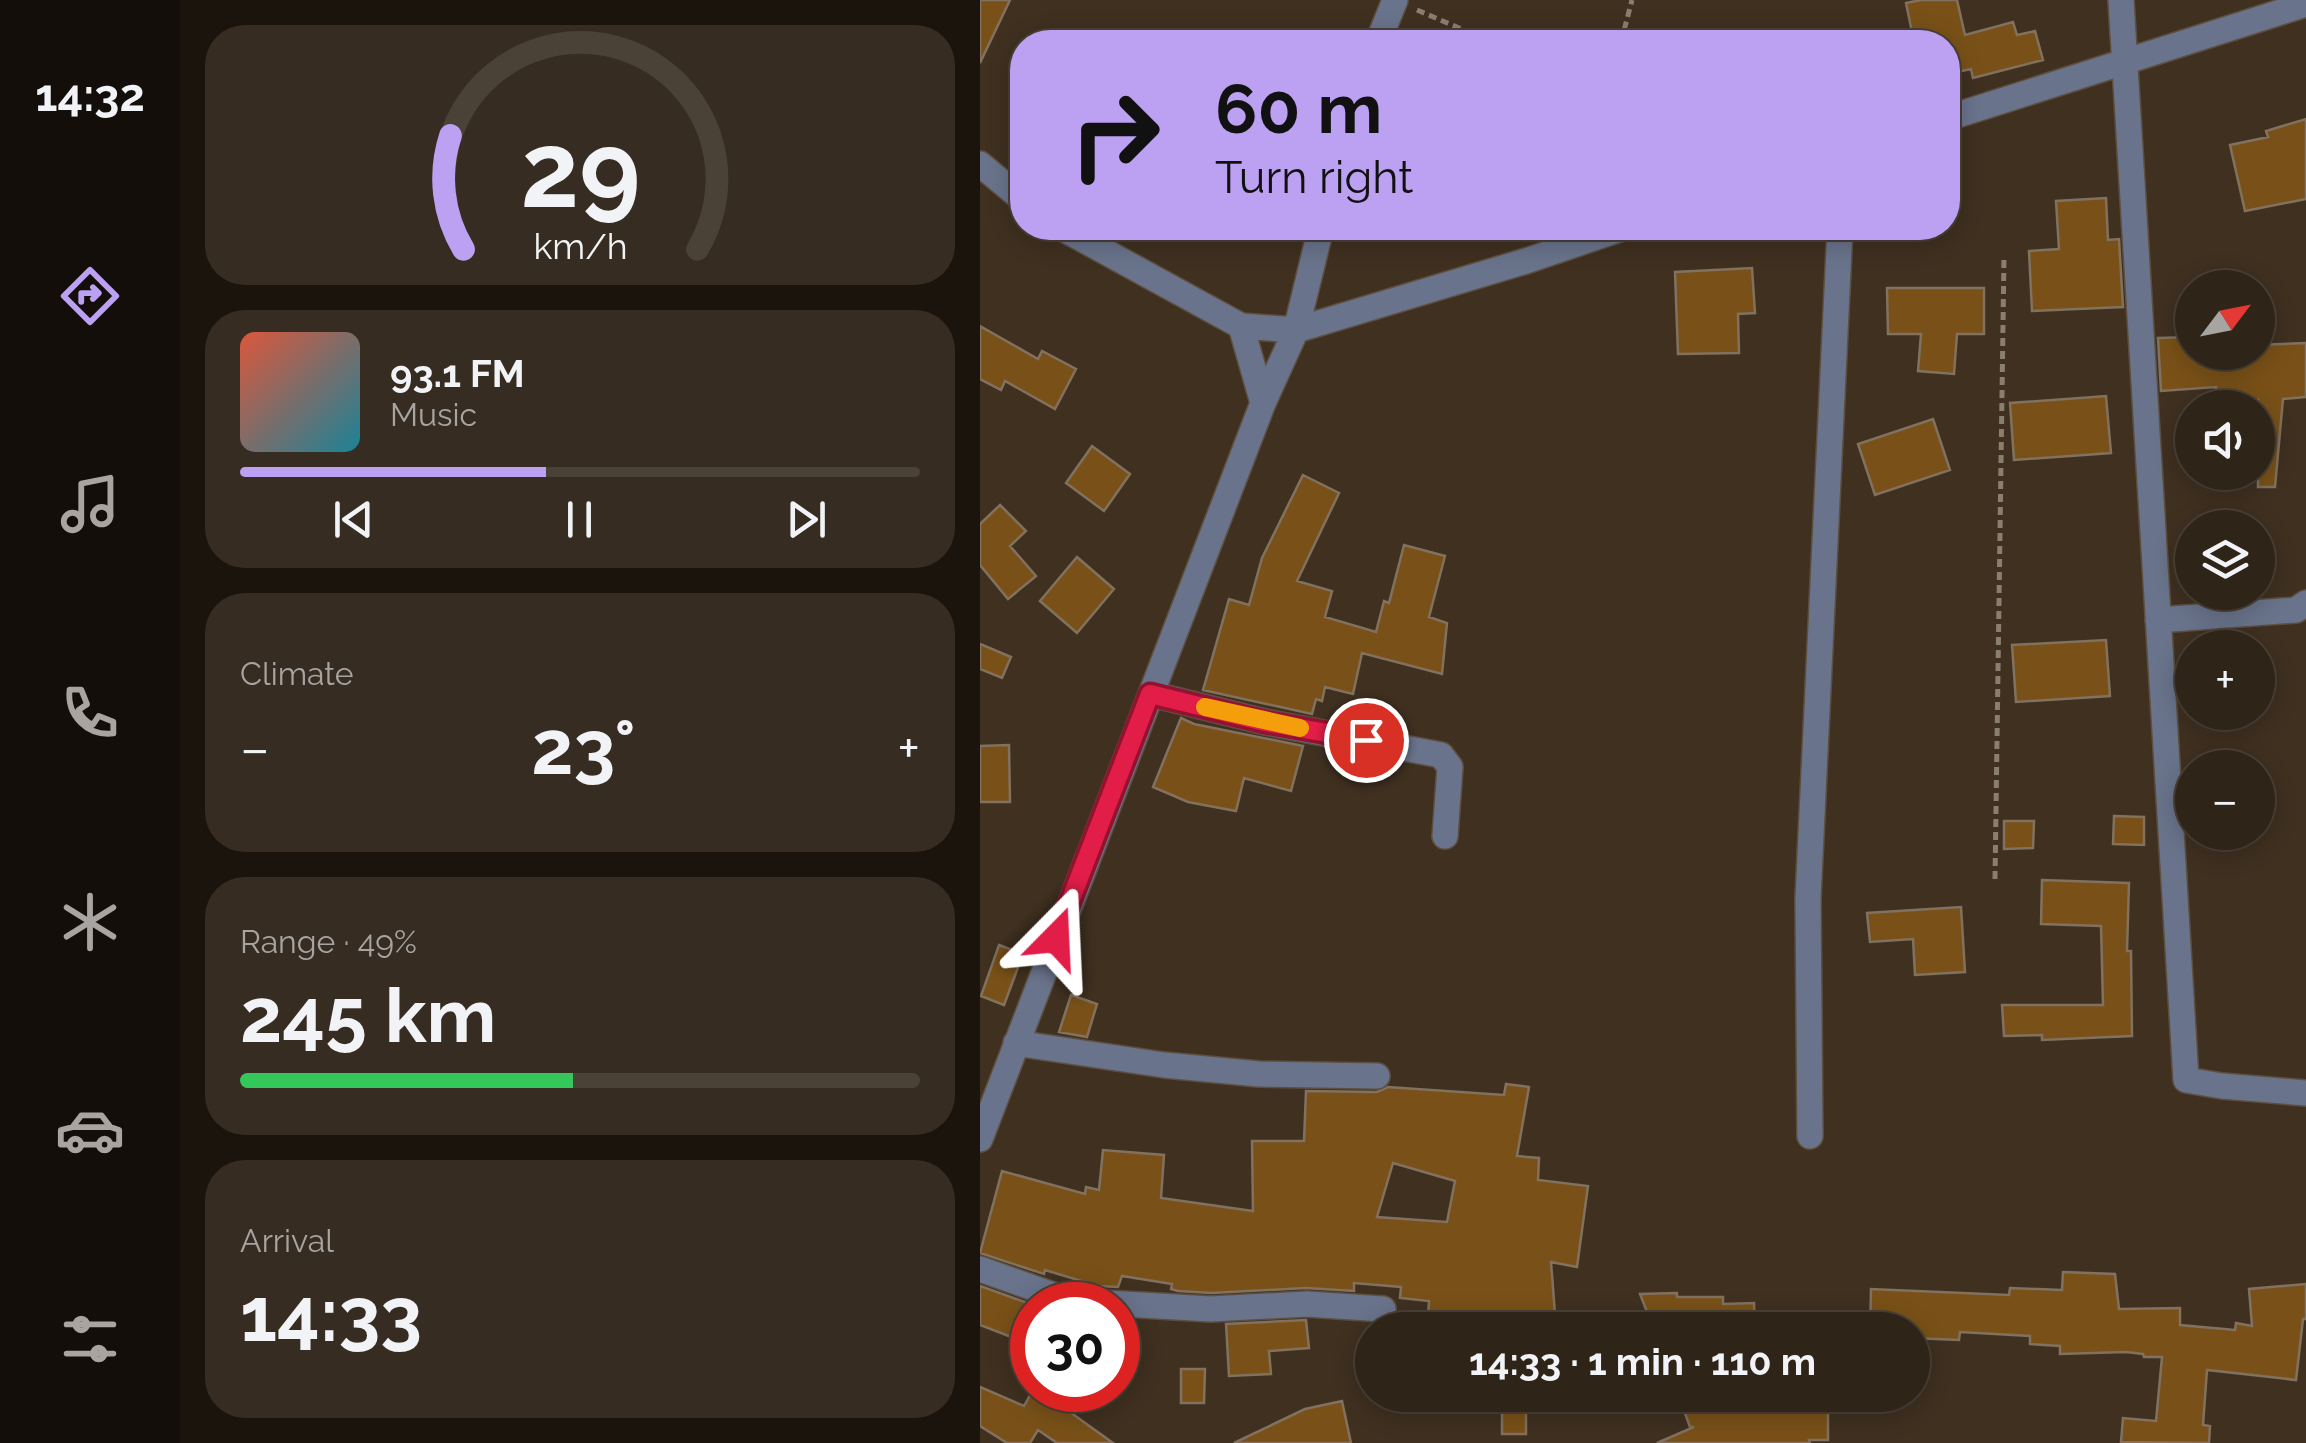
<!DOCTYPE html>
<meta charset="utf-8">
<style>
body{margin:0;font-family:Raleway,sans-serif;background:#372c21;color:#f1f3f6;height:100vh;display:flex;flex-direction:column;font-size:38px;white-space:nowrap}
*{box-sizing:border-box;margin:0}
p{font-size:32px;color:#a7a4a2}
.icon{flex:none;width:55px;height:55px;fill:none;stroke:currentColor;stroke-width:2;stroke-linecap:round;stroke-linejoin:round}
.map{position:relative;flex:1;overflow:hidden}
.drawer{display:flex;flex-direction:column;gap:25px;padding:25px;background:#1a140d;width:800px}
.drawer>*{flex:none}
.banner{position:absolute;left:30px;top:30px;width:950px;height:210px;border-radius:40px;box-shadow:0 5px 25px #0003,0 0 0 2px #4a4137;background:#bca0f2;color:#111;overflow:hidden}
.needle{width:65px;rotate:58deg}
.fabs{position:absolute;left:1195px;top:270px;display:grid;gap:20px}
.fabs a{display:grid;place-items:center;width:100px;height:100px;border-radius:50%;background:#2f2418;box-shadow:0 5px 25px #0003,0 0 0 2px #4a4137;font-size:50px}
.speed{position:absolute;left:30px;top:1282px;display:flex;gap:20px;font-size:50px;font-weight:700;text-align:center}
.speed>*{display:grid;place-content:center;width:130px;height:130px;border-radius:50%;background:#2f2418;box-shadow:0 5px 25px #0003,0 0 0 2px #4a4137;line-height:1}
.speed .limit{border:15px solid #d22;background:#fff;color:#111}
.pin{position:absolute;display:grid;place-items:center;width:85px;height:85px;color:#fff;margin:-42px;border:5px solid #fff;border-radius:50%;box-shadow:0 2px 10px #0007}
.me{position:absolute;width:110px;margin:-55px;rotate:21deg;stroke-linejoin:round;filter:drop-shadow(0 0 8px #0008)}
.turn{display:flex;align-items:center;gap:35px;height:210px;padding:0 40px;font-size:45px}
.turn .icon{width:130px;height:130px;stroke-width:2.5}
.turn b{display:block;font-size:70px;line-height:85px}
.big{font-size:75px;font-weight:700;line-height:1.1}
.drawer .widget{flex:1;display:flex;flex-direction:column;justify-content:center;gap:15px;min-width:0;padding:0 35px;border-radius:40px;background:#372c21}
.drawer .dial{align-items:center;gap:0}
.dial svg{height:260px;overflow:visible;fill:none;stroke:#4a4137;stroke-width:7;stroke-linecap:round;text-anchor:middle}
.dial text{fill:#f1f3f6;stroke:none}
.song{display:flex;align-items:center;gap:30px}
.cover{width:120px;height:120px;border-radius:15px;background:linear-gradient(135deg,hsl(10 70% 55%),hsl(190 70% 35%))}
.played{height:10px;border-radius:5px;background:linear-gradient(90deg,#bca0f2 45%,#4a4137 45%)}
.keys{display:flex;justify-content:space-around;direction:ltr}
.heat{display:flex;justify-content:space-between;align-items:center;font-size:55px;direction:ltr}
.charge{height:15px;border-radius:8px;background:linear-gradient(90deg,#34c759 49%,#4a4137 0)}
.trip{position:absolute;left:375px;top:1312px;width:575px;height:100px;border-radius:50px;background:#2f2418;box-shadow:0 5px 25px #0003,0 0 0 2px #4a4137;font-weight:700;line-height:100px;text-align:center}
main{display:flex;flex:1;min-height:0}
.tabs{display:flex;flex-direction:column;width:180px;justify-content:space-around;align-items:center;background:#130e0a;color:#a7a4a2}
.tabs .icon{width:70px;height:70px}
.tabs .selected{color:#bca0f2}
.tabs b{font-size:45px;color:#f1f3f6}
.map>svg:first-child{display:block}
.building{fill:#795118;stroke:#81715e;stroke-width:2.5;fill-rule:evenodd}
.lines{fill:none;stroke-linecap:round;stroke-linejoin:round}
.minor-casing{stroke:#5d4f40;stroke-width:28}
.path{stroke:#8a7e6f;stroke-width:5;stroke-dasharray:8 5;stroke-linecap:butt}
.minor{stroke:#69738b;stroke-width:25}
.route-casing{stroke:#92132f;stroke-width:25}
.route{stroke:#e11d48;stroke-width:18}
.slow{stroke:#f59e0b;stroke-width:18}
</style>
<main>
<nav class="tabs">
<b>14:32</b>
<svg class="icon selected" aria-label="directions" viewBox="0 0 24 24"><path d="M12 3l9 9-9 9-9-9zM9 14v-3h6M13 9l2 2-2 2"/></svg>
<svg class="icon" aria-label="music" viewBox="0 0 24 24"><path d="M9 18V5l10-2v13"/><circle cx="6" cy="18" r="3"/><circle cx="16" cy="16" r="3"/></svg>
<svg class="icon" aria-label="phone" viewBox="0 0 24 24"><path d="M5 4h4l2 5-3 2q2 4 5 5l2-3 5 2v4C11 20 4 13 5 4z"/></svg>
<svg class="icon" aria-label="climate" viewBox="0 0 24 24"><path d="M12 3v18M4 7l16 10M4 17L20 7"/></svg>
<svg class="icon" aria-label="car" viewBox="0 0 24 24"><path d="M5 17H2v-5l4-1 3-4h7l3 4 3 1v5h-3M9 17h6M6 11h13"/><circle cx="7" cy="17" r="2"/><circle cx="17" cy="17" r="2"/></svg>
<svg class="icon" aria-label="filters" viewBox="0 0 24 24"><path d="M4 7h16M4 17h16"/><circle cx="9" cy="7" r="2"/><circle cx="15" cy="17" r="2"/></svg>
</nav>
<section class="drawer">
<div class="widget dial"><svg viewBox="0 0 100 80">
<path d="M14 69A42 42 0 1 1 86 69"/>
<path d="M14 69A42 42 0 0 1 10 34" stroke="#bca0f2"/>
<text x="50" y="56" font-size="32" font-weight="700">29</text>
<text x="50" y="72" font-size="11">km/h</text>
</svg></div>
<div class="widget">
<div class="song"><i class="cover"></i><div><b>93.1 FM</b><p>Music</p></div></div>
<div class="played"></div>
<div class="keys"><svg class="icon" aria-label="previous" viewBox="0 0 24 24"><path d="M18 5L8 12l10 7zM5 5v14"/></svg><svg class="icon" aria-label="pause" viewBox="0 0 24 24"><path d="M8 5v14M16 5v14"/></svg><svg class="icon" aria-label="next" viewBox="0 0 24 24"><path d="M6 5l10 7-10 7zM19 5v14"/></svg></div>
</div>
<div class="widget"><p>Climate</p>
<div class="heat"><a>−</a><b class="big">23°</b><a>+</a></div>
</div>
<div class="widget"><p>Range · 49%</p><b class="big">245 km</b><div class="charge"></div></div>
<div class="widget"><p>Arrival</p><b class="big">14:33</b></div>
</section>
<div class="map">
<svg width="1326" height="1443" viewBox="0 0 1326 1443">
<rect width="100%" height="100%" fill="#3f3020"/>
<path class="building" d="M0,0H30L0,63Z
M941,0H977L985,35L1033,22L1037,35L1055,31L1063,60L993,78L991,69L968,74V42H934L926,3Z
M1326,119V199L1265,211L1250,145L1288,137L1286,131Z
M1126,198L1128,240L1139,239L1143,307L1052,311L1049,251L1079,249L1076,201Z
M772,268L775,313L758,314L759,353L698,354L695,272Z
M907,288H1004V334H977L974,374L938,371L941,334H908Z
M0,326L58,359L62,351L96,369L75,409L25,381L21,390L0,379Z
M1212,337V352H1278V345L1326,343V397L1303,399L1295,487H1278V400L1236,403V387L1181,391L1178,338Z
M1126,396L1131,453L1034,460L1030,403Z
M953,419L970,470L895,495L878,444Z
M112,446L150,474L124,511L86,483Z
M323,475L359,493L317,581L352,591L345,617L396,632L404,601L409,603L424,545L465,556L449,617L467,623L462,674L382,653L373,694L345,687L342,701L336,699L332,714L223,690L249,599L269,605L282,558Z
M20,505L46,531L30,546L56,576L28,599L0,565V524Z
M97,557L134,589L97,633L60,601Z
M1126,640L1130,696L1036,702L1032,645Z
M0,644L31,657L22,678L0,669Z
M201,718L214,724L323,746L311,791L264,778L256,811L208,802L173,787Z
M29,745L30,802H0V746Z
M1134,816L1164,817V845L1133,844Z
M1024,821H1054L1053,848L1024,849Z
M1062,880L1149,883L1147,951H1151L1152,1036L1062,1040V1035L1024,1036L1022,1005H1123L1121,926L1061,924Z
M981,907L985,972L935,975L933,939L890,942L887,913Z
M19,945L43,954L24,1005L1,996Z
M91,995L117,1004L107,1037L79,1032Z
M526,1084L549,1087L537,1156L559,1158L558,1180L608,1186L597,1267L571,1262L576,1327L447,1330L449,1301L420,1298L421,1287L374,1283V1291L326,1288L231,1293L198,1291L191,1289L192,1284L142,1276L138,1287L118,1286L65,1270L64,1274L0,1253L22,1171L105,1194L106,1187L119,1190L123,1150L184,1155L181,1198L273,1211L272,1141H324L326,1091L397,1092L408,1087L524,1095ZM413,1163L475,1181L467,1222L397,1217Z
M1083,1272L1135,1274L1139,1309L1200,1308V1325L1255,1330L1256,1323L1272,1326L1269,1289L1326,1284V1319H1323L1316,1380L1227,1370L1223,1425L1230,1426L1229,1443L1141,1442L1143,1418L1176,1421L1182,1357H1164L1163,1354L1146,1352L1080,1354V1346L1050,1344V1336L980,1332L979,1340L932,1338V1330H890L891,1289L1029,1295L1030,1288L1082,1290Z
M0,1286L53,1305L52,1345L0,1325Z
M697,1293V1297H743V1304L774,1303L775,1330H674L660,1294Z
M326,1320L329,1348L289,1351L291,1374L249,1376L246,1324Z
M201,1369H225L224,1403H201Z
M0,1387L44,1406L53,1390H83L76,1402L133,1443H77L58,1430L50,1443H27L0,1426Z
M738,1395H848V1440H829L830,1443H677L714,1427H710L703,1408Z
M522,1399H546V1434H522Z
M362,1401L371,1443H254L325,1409Z"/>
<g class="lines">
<g class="minor-casing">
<path id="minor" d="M1141,0L1206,1080L1242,1086L1326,1093
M398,42L415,0
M968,118L1326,4
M0,164L42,199
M82,228L261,326L316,330L546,261L643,228
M261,326L283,403
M1178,620L1316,610L1326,603
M171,694L285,722L461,755L470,767L465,836
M36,1043L184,1065L279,1074L397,1076
M830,1136L828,898L860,228
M0,1139L283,403L316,330L341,228
M0,1269L90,1301L231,1309L327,1304L403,1309"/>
</g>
<path class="path" d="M437,10L512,42
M641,42L652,0
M1015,879L1024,256"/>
<use href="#minor" class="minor"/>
</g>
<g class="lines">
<g class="route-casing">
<path id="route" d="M76,938L170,694L285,722L386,740"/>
</g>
<use href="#route" class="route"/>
<path class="slow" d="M225,707L320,728"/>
</g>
</svg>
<div class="fabs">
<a><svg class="needle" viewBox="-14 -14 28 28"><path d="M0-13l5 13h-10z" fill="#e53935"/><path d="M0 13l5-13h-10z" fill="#a7a4a2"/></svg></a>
<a><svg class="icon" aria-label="sound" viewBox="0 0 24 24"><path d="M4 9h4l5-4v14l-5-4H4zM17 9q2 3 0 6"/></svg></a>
<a><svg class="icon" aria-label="layers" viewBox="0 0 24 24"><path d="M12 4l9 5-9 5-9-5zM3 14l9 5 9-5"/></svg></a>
<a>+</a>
<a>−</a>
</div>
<div class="speed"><div class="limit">30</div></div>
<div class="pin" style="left:386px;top:740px;background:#d93025"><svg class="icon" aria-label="arrive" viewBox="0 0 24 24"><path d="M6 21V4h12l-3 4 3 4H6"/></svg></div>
<svg class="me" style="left:76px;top:938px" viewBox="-20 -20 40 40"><path d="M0-17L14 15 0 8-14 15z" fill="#e11d48" stroke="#fff" stroke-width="4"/></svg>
<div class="trip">14:33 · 1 min · 110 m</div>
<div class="banner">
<div class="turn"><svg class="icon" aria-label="right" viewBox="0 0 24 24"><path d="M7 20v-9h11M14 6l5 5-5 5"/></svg><div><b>60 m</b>Turn right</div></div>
</div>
</div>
</main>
